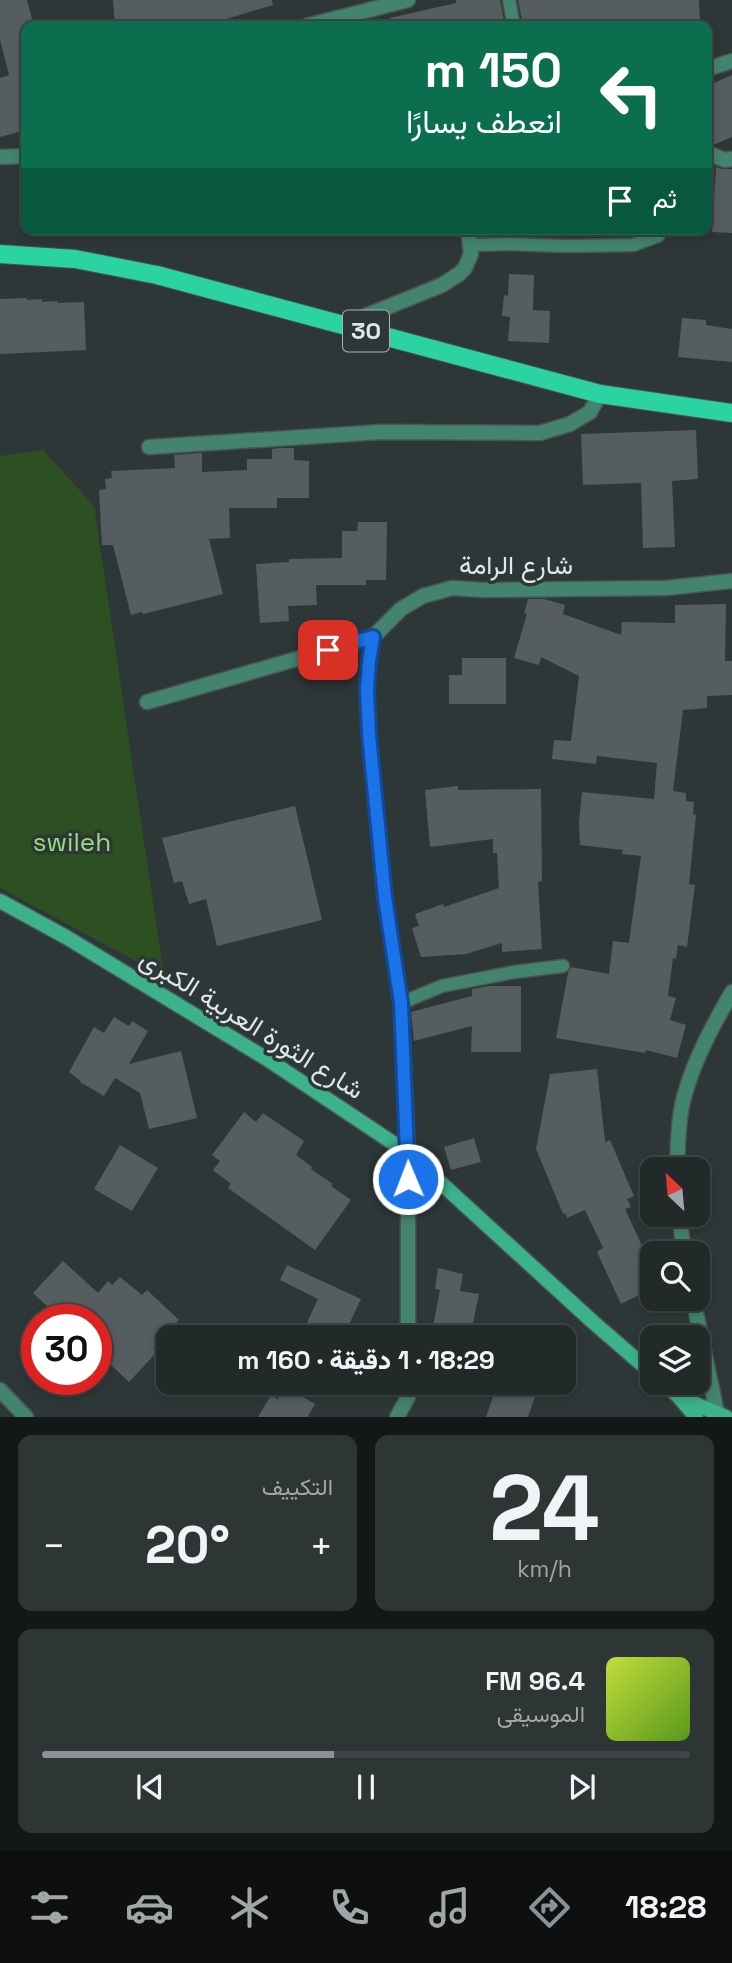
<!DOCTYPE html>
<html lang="ar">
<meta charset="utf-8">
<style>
body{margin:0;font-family:"Space Grotesk",Vazirmatn,sans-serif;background:#2e3535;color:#f1f3f6;direction:rtl;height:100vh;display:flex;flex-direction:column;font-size:26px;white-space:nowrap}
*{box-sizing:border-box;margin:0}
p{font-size:23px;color:#a2a6a8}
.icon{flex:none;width:38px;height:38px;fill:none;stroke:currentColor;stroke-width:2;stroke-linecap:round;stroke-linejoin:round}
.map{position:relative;height:1417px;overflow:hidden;direction:ltr}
.side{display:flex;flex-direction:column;gap:18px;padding:18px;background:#131717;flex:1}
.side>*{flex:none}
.banner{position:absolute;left:21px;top:21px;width:691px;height:214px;border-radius:14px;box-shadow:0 4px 10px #0003,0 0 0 2px #3f4546;direction:rtl;background:#0b6e4f;color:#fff;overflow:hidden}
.needle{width:46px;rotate:334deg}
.fabs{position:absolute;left:640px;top:1157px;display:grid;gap:14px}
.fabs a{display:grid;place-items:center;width:70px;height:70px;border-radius:14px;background:#222929;box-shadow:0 4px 10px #0003,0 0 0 2px #3f4546;font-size:35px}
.speed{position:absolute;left:21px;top:1304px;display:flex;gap:14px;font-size:35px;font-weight:700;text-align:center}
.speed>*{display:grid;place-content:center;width:91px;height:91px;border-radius:50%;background:#222929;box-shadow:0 4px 10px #0003,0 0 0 2px #3f4546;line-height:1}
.speed .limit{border:10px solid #d22;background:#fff;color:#111}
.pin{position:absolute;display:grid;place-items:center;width:60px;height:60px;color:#fff;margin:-30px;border-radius:14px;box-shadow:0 4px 10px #0006}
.me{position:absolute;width:77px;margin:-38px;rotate:359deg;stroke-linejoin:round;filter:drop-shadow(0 0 5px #0008)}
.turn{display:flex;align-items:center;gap:24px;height:147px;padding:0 35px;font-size:32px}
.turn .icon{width:91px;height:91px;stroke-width:2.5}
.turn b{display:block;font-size:49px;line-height:60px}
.then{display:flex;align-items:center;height:66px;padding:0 35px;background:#0003;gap:14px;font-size:26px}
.big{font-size:52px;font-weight:800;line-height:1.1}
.side .tile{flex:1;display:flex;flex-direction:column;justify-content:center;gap:10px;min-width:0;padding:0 24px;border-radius:14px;background:#2e3535}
.side .dial{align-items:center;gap:0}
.dial b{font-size:91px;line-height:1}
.song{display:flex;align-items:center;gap:21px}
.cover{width:84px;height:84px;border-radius:10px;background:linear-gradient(135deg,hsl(70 70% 55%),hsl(90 70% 35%))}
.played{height:7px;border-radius:4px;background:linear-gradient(90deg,#8c9099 45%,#3f4546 45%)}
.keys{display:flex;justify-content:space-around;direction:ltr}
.heat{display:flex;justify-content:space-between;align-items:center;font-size:38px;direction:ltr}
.side .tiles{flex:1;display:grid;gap:18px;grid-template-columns:1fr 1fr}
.tile:last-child{grid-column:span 2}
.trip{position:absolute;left:156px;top:1325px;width:420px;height:70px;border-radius:14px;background:#222929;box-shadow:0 4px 10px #0003,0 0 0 2px #3f4546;font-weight:800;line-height:70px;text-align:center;direction:rtl}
.dock{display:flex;height:112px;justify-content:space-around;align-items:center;background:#0e1010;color:#a2a6a8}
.dock .icon{width:49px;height:49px}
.dock .active{color:#8c9099}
.dock b{font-size:32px;color:#f1f3f6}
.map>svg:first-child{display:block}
.green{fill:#2d5023}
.building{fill:#555d61}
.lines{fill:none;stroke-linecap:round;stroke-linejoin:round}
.lane-casing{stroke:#4b5353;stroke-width:15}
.street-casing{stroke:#4b5353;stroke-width:17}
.secondary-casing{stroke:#4b5353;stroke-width:17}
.primary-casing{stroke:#4b5353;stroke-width:20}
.lane{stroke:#42846d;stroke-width:12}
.street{stroke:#42846d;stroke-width:14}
.secondary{stroke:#3bb18c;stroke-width:14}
.primary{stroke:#2bd3a3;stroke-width:18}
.route-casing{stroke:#114b97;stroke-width:18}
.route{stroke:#1a73e8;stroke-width:12}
.labels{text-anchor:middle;stroke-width:7;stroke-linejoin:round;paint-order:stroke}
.shield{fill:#2e3737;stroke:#abb2b2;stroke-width:2}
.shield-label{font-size:24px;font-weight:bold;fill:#e1e6e6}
.street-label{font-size:26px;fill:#e1e6e6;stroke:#2e3737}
.park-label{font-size:26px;fill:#95de81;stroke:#2e3737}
</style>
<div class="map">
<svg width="732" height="1417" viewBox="0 0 732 1417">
<rect width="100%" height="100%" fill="#2e3737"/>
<path class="green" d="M43,450L94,506L164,976L0,888V456Z"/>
<path class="building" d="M0,0H27L34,26H26V130L0,137V78L9,75L0,40Z
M113,0H272L273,5L203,26H115Z
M456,0H500L505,26H391L390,18L456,3Z
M518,0H699L700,23H683L684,26H523Z
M732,75V137L713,145L707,135V86Z
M716,167L722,169H732V233L712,232Z
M509,274L534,275L533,310L550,311L549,343L508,341L510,317L502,316L504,295L508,296Z
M27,298V300L42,299V302L57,301L58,303L84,302L86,350L0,354V299Z
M682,318L706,320V325L732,329V362L678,357Z
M696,430L698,479L672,481L675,547L643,548L641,483L583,485L581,434Z
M279,448H294V460L309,461V498H277V508H229L230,538L209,539L223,594L143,614L142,612L131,615L113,545H102L99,490L106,489L105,479L112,478L111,471L175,468L174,455L202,453V472L247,470V459H272V449Z
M358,522H387L386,580H366V585H316L317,605L288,606L289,621L260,623L256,564L289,562V559L342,558V531H357Z
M528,599H544L565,605L563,614L621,635L622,622L675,623V605L726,604L725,661H732V695L707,696V708L683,710L673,791L686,793V801L694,802L693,814L696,815L689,884L695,885L687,947L678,945L676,959L673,958L668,996L676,998L670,1020L686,1025L677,1058L646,1050L645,1053L556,1038L568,973L571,967L609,974L613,941L629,943L641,856L622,854L623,850L580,845L579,822L582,792L654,799L657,763L597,756L596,764L552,759L554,740L571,741L579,676L541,657L539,665L514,658L527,614L524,613Z
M462,658H506V704H449V675H462Z
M458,786V790L541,789L542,881L538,882L542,949L502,952V943L466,954L421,957L412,928L419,926L415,914L443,904L444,907L499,888L497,853H493V839L430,847L425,790Z
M295,806L322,920L217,946L206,899L189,904L182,881L174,883L162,838Z
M489,986H521V1052H471L472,1026L414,1041L411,1012L472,996V989Z
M114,1017L129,1026L132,1021L148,1031L129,1064L181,1051L197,1118L149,1129L140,1093L115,1078L104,1096L80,1082L81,1081L69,1072L94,1027L104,1033Z
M597,1069L605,1142L610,1140L634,1196L627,1199L631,1207L625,1209L643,1248L640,1250L649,1268L644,1270L648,1279L640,1283L645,1292L621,1304L597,1252L603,1248L585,1210L567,1218L565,1213L563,1214L536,1149L550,1074Z
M244,1112L256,1122L263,1113L304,1141L296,1155L312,1167L311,1169L333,1184L331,1186L351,1200L315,1250L228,1188L231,1184L213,1170L220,1161L212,1155Z
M474,1138L481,1162L451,1170L444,1147Z
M120,1145L158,1168L132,1211L94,1189Z
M63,1261L98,1293L108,1281L112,1285L120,1277L142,1295L147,1290L179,1320L153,1348L157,1352L129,1382L96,1351V1320H62L33,1293Z
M287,1265L361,1299L343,1337H309L311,1332L304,1329L318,1299L280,1280Z
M438,1268L463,1274L460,1291L479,1294L470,1337H431L440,1290L435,1289Z
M498,1382H540L528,1417H486Z
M284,1386L315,1404L308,1416L310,1417H258L271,1395L278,1399Z"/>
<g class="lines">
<g class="lane-casing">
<path id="lane" d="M509,0L514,26
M471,245L510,244L565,246L633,245L658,236L663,229
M401,1003L442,986L514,972L563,966"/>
</g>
<g class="street-casing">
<path id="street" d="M306,26L408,0
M707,69L732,61
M707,153L725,160L732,159
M0,157L26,156
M343,325L442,285L459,274L465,268L471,254L468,229
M149,447L381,432L540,433L570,424L590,412L600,394
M147,702L373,637
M677,1169C678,1145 678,1120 684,1097C694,1060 713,1025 732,992
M679,1214L684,1253
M693,1298L717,1413L713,1417
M408,1337V1153L401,1003L385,898L369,734L367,689L369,661L373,637L401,609L423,596L452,588L483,590L666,588L732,581
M0,1390L26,1417
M397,1417L408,1397V1382"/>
</g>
<g class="secondary-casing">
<path id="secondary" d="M0,901L66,937L267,1059L408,1153L593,1322L653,1374
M663,1382L679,1397L696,1417
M679,1397L726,1417"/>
</g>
<g class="primary-casing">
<path id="primary" d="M0,254L75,259L157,275L600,394L732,413"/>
</g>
<use href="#lane" class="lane"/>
<use href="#street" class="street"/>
<use href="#secondary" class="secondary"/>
<use href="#primary" class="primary"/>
</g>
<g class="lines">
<g class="route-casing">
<path id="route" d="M328,650L373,637L369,661L367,689L369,734L385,898L401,1003L408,1179"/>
</g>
<use href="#route" class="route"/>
</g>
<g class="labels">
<rect class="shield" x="343" y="310.5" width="46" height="41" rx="5"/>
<g class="shield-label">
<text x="366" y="339">30</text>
</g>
<g class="street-label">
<text x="516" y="574">شارع الرامة</text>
<text transform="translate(252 1024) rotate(32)" y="9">شارع الثورة العربية الكبرى</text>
</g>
<g class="park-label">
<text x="72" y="851">swileh</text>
</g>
</g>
</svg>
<div class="fabs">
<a><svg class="needle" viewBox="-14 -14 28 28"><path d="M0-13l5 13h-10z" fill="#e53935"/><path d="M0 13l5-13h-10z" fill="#a2a6a8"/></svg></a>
<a><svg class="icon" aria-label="search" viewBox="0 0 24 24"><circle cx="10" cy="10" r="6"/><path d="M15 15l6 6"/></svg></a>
<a><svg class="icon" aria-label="layers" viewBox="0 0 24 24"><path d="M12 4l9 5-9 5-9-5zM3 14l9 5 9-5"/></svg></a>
</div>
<div class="speed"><div class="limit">30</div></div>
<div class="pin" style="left:328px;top:650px;background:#d93025"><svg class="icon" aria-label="arrive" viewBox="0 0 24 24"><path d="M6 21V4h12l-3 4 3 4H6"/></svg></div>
<svg class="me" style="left:408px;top:1179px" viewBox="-20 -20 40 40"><circle r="17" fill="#1a73e8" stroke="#fff" stroke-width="3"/><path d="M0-11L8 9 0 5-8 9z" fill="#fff"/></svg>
<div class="trip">18:29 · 1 دقيقة · 160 m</div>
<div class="banner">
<div class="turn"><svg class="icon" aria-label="left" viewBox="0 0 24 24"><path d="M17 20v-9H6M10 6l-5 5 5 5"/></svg><div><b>150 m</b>انعطف يسارًا</div></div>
<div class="then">ثم<svg class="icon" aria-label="arrive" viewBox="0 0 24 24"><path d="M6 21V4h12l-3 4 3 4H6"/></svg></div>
</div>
</div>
<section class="side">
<div class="tiles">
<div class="tile dial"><b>24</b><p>km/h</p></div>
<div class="tile"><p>التكييف</p>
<div class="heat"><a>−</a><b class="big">20°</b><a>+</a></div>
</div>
<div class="tile">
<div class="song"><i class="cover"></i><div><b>96.4 FM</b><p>الموسيقى</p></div></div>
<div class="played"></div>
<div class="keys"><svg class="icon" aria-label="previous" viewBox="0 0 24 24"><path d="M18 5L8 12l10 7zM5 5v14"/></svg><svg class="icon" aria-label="pause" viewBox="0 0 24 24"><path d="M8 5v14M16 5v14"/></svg><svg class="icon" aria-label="next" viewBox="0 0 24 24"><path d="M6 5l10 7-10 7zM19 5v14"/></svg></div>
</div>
</div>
</section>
<nav class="dock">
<b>18:28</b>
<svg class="icon active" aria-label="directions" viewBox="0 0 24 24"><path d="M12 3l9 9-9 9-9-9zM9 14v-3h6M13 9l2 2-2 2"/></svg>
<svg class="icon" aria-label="music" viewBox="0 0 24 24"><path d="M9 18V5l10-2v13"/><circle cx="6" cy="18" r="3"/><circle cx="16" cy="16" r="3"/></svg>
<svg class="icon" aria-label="phone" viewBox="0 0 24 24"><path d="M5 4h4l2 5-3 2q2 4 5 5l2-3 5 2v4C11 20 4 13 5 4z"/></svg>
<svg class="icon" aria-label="climate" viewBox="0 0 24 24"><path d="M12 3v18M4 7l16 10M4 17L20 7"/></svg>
<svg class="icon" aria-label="car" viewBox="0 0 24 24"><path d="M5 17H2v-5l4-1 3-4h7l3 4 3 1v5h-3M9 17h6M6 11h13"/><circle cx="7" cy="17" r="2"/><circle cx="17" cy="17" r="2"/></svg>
<svg class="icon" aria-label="filters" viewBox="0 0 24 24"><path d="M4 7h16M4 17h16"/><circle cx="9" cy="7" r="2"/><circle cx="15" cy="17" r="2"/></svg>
</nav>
